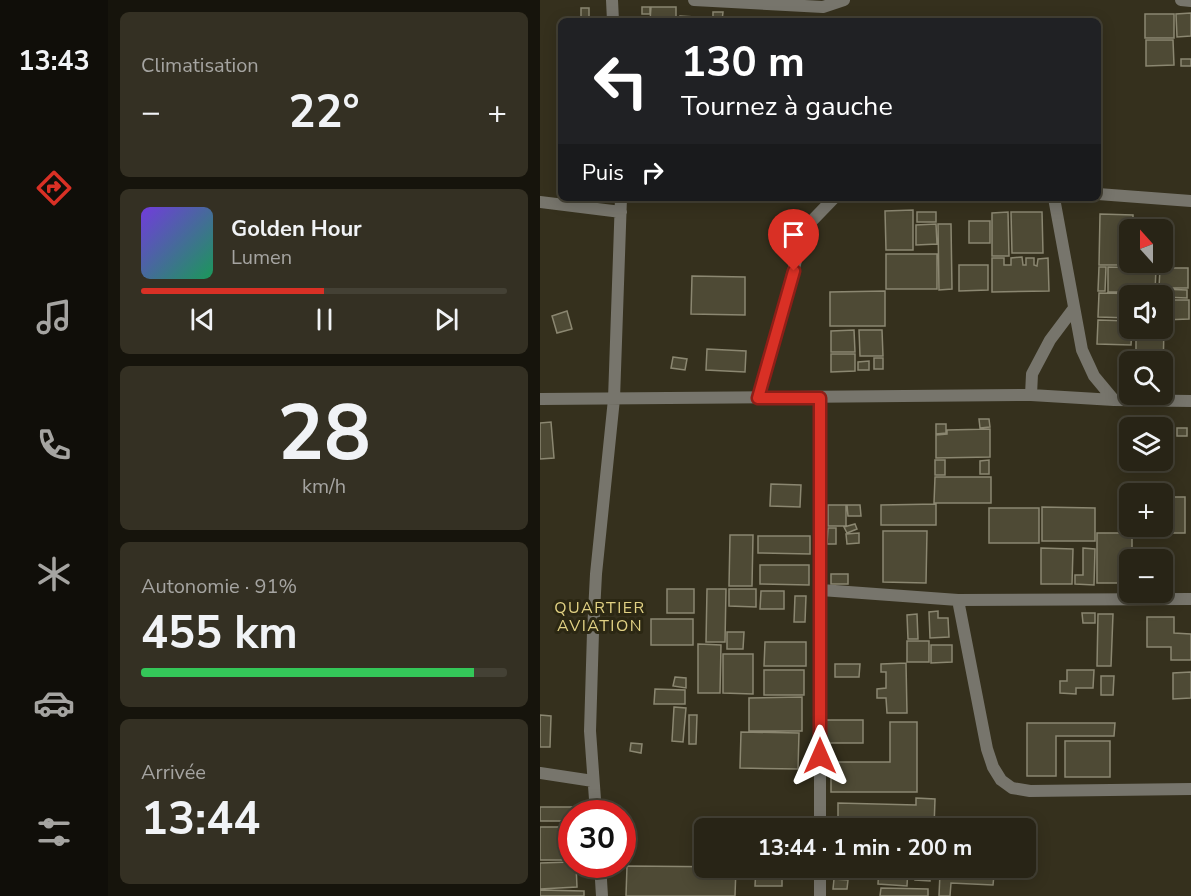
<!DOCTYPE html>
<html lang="fr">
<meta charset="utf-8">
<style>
body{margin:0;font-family:"Nunito Sans",sans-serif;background:#343023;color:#f1f3f6;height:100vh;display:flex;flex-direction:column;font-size:22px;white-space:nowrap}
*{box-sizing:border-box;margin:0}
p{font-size:20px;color:#a5a4a1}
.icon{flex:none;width:33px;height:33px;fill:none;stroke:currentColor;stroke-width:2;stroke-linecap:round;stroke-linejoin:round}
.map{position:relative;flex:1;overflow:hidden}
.side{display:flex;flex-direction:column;gap:12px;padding:12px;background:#16140c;width:432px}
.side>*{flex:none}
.banner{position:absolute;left:18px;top:18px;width:543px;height:183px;border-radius:9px;box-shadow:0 3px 15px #0003,0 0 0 2px #444135;background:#202124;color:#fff;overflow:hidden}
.needle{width:39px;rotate:339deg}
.tools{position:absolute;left:579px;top:219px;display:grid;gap:12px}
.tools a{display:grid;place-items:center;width:54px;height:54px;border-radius:9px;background:#282416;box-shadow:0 3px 15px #0003,0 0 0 2px #444135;font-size:30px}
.speed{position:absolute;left:18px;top:800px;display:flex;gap:12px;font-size:30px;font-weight:700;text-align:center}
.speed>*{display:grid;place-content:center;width:78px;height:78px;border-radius:50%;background:#282416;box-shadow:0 3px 15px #0003,0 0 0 2px #444135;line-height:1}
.speed .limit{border:9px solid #d22;background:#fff;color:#111}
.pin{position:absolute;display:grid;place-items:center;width:51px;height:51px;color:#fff;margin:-62px -26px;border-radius:50% 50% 50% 0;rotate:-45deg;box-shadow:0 0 6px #0007}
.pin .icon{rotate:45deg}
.me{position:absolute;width:66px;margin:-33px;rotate:0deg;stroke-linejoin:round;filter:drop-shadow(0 0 4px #0008)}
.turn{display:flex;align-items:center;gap:21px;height:126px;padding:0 24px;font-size:27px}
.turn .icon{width:78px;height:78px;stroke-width:2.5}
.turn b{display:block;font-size:42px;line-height:51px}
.then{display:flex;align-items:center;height:57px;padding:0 24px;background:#0003;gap:12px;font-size:22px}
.big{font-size:45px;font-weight:700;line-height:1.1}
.side .tile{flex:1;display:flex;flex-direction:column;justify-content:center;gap:9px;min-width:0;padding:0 21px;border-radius:9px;background:#343023}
.side .dial{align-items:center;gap:0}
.dial b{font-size:78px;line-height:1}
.song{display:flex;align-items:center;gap:18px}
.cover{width:72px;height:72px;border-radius:9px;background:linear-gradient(135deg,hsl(260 70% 55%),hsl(150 70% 35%))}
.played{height:6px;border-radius:3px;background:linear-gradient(90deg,#d93025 50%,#444135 50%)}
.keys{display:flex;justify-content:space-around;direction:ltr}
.heat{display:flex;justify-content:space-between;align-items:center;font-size:33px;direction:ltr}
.charge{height:9px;border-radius:4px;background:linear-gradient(90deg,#34c759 91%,#444135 0)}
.trip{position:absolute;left:154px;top:818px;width:342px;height:60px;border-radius:9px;background:#282416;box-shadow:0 3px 15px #0003,0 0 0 2px #444135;font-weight:700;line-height:60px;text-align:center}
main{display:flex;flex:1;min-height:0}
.menu{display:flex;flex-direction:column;width:108px;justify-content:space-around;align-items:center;background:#100e09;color:#a5a4a1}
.menu .icon{width:42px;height:42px}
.menu .on{color:#d93025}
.menu b{font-size:27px;color:#f1f3f6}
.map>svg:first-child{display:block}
.building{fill:#4e4a35;stroke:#8b8771;stroke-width:1.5}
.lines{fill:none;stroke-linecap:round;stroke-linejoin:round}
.minor{stroke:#77756c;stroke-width:12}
.route-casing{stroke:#8d1f18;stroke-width:15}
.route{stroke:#d93025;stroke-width:10}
.labels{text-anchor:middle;stroke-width:6;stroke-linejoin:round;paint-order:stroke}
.neighbourhood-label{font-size:16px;letter-spacing:1.5px;fill:#e2d284;stroke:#2b2713}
</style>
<main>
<nav class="menu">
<b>13:43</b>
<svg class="icon on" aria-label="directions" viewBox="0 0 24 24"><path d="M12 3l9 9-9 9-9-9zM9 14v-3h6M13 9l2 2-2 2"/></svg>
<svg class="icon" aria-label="music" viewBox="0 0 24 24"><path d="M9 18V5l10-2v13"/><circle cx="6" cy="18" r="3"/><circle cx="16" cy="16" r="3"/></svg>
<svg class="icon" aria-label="phone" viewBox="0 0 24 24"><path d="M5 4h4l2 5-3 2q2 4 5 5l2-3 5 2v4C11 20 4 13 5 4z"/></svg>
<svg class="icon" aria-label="climate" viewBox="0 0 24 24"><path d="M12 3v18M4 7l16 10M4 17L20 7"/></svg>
<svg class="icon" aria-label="car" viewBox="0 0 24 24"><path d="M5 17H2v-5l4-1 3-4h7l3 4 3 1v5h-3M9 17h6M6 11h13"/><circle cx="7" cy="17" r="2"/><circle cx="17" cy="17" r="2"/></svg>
<svg class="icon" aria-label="filters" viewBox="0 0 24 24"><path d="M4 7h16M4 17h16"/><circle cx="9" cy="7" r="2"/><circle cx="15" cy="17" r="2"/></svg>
</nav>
<section class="side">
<div class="tile"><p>Climatisation</p>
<div class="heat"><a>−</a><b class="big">22°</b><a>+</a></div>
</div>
<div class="tile">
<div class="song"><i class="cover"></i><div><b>Golden Hour</b><p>Lumen</p></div></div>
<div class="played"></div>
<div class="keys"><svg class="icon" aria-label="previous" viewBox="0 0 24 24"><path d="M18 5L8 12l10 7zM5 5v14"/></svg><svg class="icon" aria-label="pause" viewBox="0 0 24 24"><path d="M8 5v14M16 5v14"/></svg><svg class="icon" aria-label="next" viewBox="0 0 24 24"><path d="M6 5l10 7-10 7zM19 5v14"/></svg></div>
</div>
<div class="tile dial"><b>28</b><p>km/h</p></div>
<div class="tile"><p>Autonomie · 91%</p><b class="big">455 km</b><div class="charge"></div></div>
<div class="tile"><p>Arrivée</p><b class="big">13:44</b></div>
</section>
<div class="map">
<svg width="651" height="896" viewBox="0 0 651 896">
<rect width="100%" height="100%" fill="#35301d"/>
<path class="building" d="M102,7H110V14H102Z
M111,7H136V21H110Z
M41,8H49V21H41Z
M173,12H183L182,21H140V16L173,18Z
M651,13V36L637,37L636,14Z
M605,14H634V38H605Z
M606,40H633L634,65L606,66Z
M641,59H651V66H641Z
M373,210V250H346L345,211Z
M377,212H396V222H377Z
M468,212L469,256H452V213Z
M471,212H502L503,253H472Z
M560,214L593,215V230H590V262H592V265H559Z
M429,221H450V243H429Z
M396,224L397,244L376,245V225Z
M398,224H411L412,289L399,290Z
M346,254H397V289H346Z
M482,257L483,265H486V258H494V265L497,266L498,259L508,258L509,291L452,292V258H464V265H471V258Z
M419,265H448V290L419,291Z
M559,267H566L565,291H558Z
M568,267L616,268L615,292H568Z
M620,268H648V288H619Z
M152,276L205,277V315L151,314Z
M619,289L647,290V298L622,297L619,296Z
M345,291V326H290V292Z
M559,293L615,294V296H590V318L558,317Z
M622,300H649V319L622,320Z
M27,311L32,329L17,333L12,316Z
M558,320L590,321V328H592L591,345L557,344Z
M622,322H624L623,379L622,362L596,360V328H622Z
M314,330L315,352H291V331Z
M319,330H342L343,356H320Z
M167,349L206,351L205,372L166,370Z
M291,354H315V371L291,372Z
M133,357L147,359L145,370L131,368Z
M334,358H343V369H334Z
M329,361V370H318V362Z
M439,419H449L450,427L440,428Z
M11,422L14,458L0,459V423Z
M396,424H406V433L396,434Z
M637,428H647V436H637Z
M450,429V457L396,458V435L407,434V430Z
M395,460H405V475H395Z
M449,460V474H440V461Z
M395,477H451V503H394Z
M231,484L261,485L260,507L230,506Z
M622,497H645V533H593V526H622Z
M396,504V525H341V505Z
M288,505H306V526H288Z
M307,505H320L321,516H308Z
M502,507L555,508V541H502Z
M449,508H499V543H449Z
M315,524L317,529L307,533L304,527Z
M288,528H296V544H287Z
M343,531H387L386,583L343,582Z
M319,533V543L307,544L306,534Z
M557,533H592V560H590V583H557Z
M190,535H213L212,586H189Z
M218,536H270V554L218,553Z
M501,548L533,549L532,584H501Z
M543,548L555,549L554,585L535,584V575H543Z
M220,565H269V585L220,584Z
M291,574H308V584H291Z
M127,589H154V613H127Z
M167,589H186L185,642H166Z
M189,589H216V607L189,606Z
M221,591H244V609H220Z
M255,596H266L265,622H254Z
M398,611V618H408L409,637L390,638L389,612Z
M542,613H555V623H543Z
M377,614L378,639H368L367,615Z
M558,614H573L571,666H557Z
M607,617H634V633L651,634V660H631V647H607Z
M111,619H153V645H111Z
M187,632H204L203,649H187Z
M367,641H389V662H367Z
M225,642H266V666H224Z
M158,644L181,645L180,693H158Z
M391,645H412V662L391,663Z
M183,654H213V694L183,693Z
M366,663L367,713H347L346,698H337V689L346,688V672H341V664Z
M295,664H320L319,677H295Z
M224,670H264V695H224Z
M527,670H554L553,688H536V694L520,693V681H527Z
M651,672V698L633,699V673Z
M561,676H574L573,695H561Z
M135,677L146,678V688L133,686Z
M115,689L145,690V704H114Z
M262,697V731H209V698Z
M134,707L146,708L143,742L132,741Z
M0,715L11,716L10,747H0Z
M149,715H157L156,744H149Z
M286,720H323V743H285Z
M350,722H377V792H291V762H350Z
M487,723H575L574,736H516V776H487Z
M201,732L259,733L258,769L200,768Z
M525,741H570V777H525Z
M91,743L102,744L101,753L90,751Z
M376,798L395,799L394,828H298V803L376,805Z
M0,807H36V813H32V821H0Z
M0,827H32V860H0Z
M32,862V864H36L37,887L0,889V863Z
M87,866L196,867L195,896H86Z
M216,867H242V886H215Z
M286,867H298V873L286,874Z
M339,867H368L367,886L338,884Z
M376,867H390V881L375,880Z
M400,873L454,875L453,885L411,883L410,896H399Z
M294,879L308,880L307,889H293Z
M341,888L388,889V896H340Z
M0,890L44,891V896H0Z"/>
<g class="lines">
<path class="minor" d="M72,0L73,21
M154,0L283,7L304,0
M641,0L651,1
M558,194L651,201
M514,198L542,350L554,376L574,400
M0,202L81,212
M491,395L492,374L510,340L534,308
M218,398L265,228L294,198
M280,398V828
M0,399L491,395L574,400L651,401
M281,590L418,600L651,599
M418,600L447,749L453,767L461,780L472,788L490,791L651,789
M0,773L53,781
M56,813L50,731L53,632L56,574L74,399L81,198
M60,864L62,896
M280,896V867"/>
</g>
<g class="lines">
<g class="route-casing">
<path id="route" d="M254,271L218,398H280V756"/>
</g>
<use href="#route" class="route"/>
</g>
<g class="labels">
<g class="neighbourhood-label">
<text x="60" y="613">QUARTIER<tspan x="60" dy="18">AVIATION</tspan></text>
</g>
</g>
</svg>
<div class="tools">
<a><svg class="needle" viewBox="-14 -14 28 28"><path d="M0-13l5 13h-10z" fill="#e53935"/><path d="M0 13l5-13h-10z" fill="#a5a4a1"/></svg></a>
<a><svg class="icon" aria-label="sound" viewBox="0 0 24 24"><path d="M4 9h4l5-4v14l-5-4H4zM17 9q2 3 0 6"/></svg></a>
<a><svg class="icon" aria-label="search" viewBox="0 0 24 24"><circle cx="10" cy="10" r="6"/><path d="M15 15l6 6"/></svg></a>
<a><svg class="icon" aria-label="layers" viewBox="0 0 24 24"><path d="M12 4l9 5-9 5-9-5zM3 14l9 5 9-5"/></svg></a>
<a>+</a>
<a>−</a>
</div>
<div class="speed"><div class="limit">30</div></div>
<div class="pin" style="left:254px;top:271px;background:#d93025"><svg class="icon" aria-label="arrive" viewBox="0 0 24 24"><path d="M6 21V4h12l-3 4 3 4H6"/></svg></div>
<svg class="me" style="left:280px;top:756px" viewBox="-20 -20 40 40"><path d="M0-17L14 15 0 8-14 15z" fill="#d93025" stroke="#fff" stroke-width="4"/></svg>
<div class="trip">13:44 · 1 min · 200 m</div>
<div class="banner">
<div class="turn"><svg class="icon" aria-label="left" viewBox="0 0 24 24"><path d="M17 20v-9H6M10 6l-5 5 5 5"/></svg><div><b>130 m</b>Tournez à gauche</div></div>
<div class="then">Puis<svg class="icon" aria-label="right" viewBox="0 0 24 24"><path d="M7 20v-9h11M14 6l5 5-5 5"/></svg></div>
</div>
</div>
</main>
